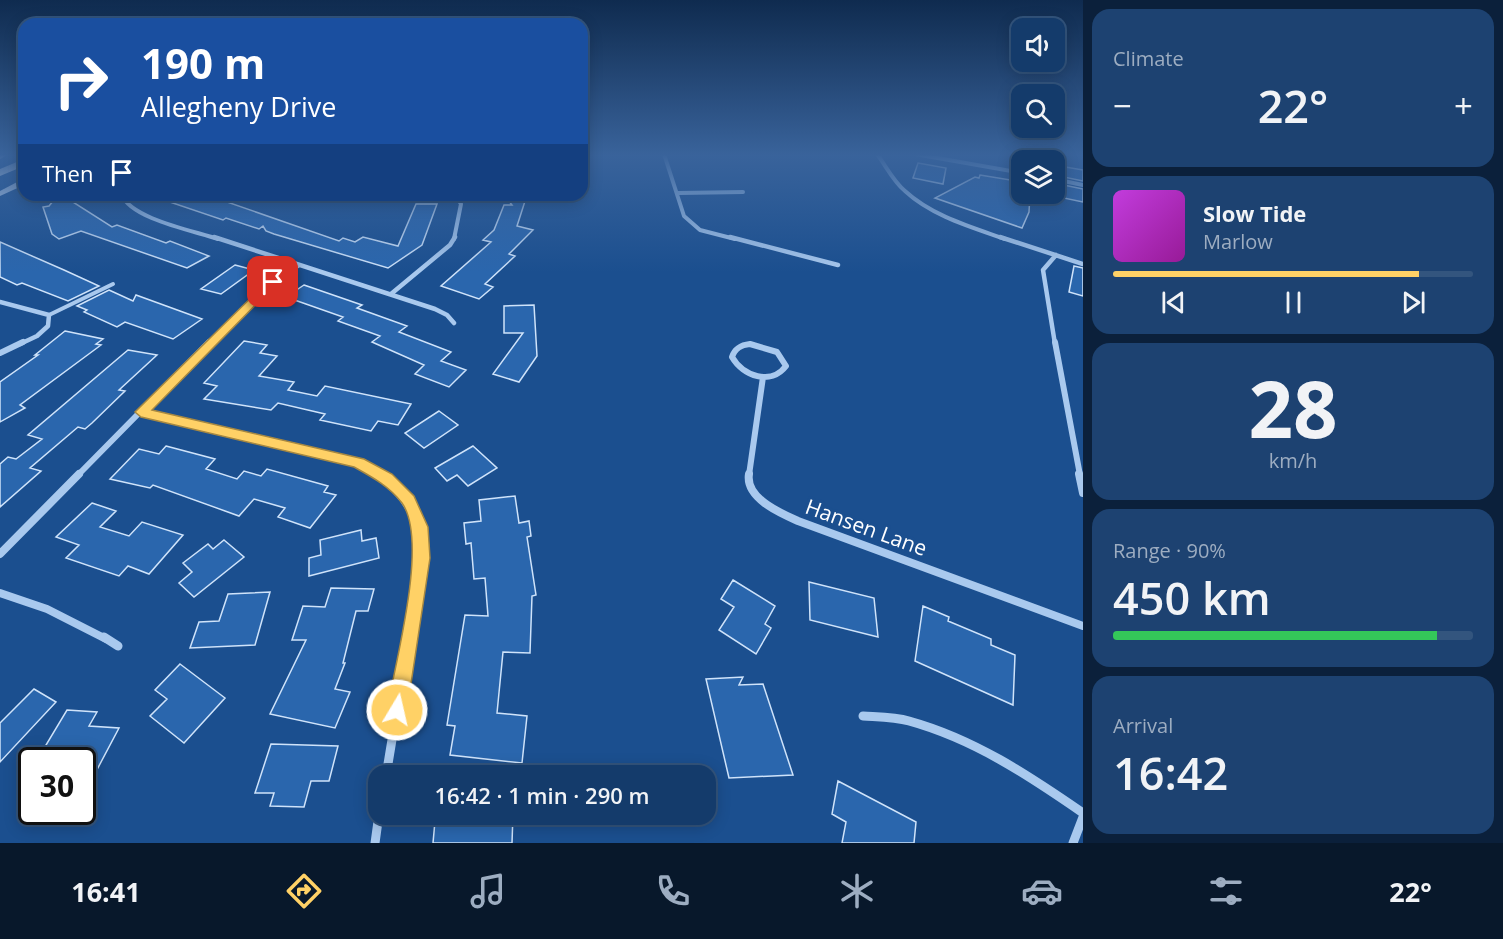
<!DOCTYPE html>
<meta charset="utf-8">
<style>
body{margin:0;font-family:"Open Sans",sans-serif;background:#1d4271;color:#f1f3f6;height:100vh;display:flex;flex-direction:column;font-size:22px;white-space:nowrap}
*{box-sizing:border-box;margin:0}
p{font-size:20px;color:#9dadc1}
.icon{flex:none;width:33px;height:33px;fill:none;stroke:currentColor;stroke-width:2;stroke-linecap:round;stroke-linejoin:round}
.map{position:relative;flex:1;overflow:hidden}
.drawer{display:flex;flex-direction:column;gap:9px;padding:9px;background:#0b203b;width:420px}
.drawer>*{flex:none}
.top-card{position:absolute;left:18px;top:18px;width:570px;height:183px;border-radius:18px;box-shadow:0 3px 15px #0003,0 0 0 2px #33557e;background:#1a4fa0;color:#fff;overflow:hidden}
.fabs{position:absolute;left:1011px;top:18px;display:grid;gap:12px}
.fabs a{display:grid;place-items:center;width:54px;height:54px;border-radius:12px;background:#143b6b;box-shadow:0 3px 15px #0003,0 0 0 2px #33557e;font-size:30px}
.speed{position:absolute;left:18px;top:747px;display:flex;gap:12px;font-size:30px;font-weight:700;text-align:center}
.speed>*{display:grid;place-content:center;width:78px;height:78px;border-radius:50%;background:#143b6b;box-shadow:0 3px 15px #0003,0 0 0 2px #33557e;line-height:1}
.speed .limit{border:3px solid #111;border-radius:9px;background:#fff;color:#111}
.pin{position:absolute;display:grid;place-items:center;width:51px;height:51px;color:#fff;margin:-26px;border-radius:12px;box-shadow:0 3px 9px #0006}
.me{position:absolute;width:66px;margin:-33px;rotate:9deg;stroke-linejoin:round;filter:drop-shadow(0 0 4px #0008)}
.turn{display:flex;align-items:center;gap:21px;height:126px;padding:0 24px;font-size:27px}
.turn .icon{width:78px;height:78px;stroke-width:2.5}
.turn b{display:block;font-size:42px;line-height:51px}
.then{display:flex;align-items:center;height:57px;padding:0 24px;background:#0003;gap:12px;font-size:22px}
.big{font-size:45px;font-weight:600;line-height:1.1}
.drawer .tile{flex:1;display:flex;flex-direction:column;justify-content:center;gap:9px;min-width:0;padding:0 21px;border-radius:18px;background:#1d4271}
.drawer .dial{align-items:center;gap:0}
.dial b{font-size:78px;line-height:1}
.song{display:flex;align-items:center;gap:18px}
.cover{width:72px;height:72px;border-radius:9px;background:linear-gradient(135deg,hsl(290 70% 55%),hsl(300 70% 35%))}
.played{height:6px;border-radius:3px;background:linear-gradient(90deg,#ffd166 85%,#33557e 85%)}
.keys{display:flex;justify-content:space-around;direction:ltr}
.heat{display:flex;justify-content:space-between;align-items:center;font-size:33px;direction:ltr}
.charge{height:9px;border-radius:4px;background:linear-gradient(90deg,#34c759 90%,#33557e 0)}
.trip{position:absolute;left:368px;top:765px;width:348px;height:60px;border-radius:18px;background:#143b6b;box-shadow:0 3px 15px #0003,0 0 0 2px #33557e;font-weight:600;line-height:60px;text-align:center}
.tab-bar{display:flex;height:96px;justify-content:space-around;align-items:center;background:#08182b;color:#9dadc1}
.tab-bar .icon{width:42px;height:42px}
.tab-bar .active{color:#ffd166}
.tab-bar b{font-size:27px;color:#f1f3f6}
main{display:flex;flex:1;min-height:0}
.map>svg:first-child{display:block}
.building{fill:#2a66ad;stroke:#cfe3fa;stroke-width:1.5}
.lines{fill:none;stroke-linecap:round;stroke-linejoin:round}
.lane{stroke:#a9c9ee;stroke-width:4}
.street-far4{stroke:#a9c9ee;stroke-width:4}
.street-far3{stroke:#a9c9ee;stroke-width:4.5}
.street-far2{stroke:#a9c9ee;stroke-width:6}
.street-far1{stroke:#a9c9ee;stroke-width:8}
.street{stroke:#a9c9ee;stroke-width:9}
.secondary{fill:#d6e6fa;fill-rule:evenodd}
.highway{fill:#fff;fill-rule:evenodd}
.route{fill:#ffd166;stroke:#a68842;stroke-width:1.5}
.labels{text-anchor:middle;stroke-width:6;stroke-linejoin:round;paint-order:stroke}
.street-label{font-size:21px;fill:#fff;stroke:#1b4f8f}
</style>
<main>
<div class="map">
<svg width="1083" height="843" viewBox="0 0 1083 843">
<rect width="100%" height="100%" fill="#1b4f8f"/>
<path class="building" d="M918,163L946,168L943,184L913,178Z
M1054,165L1083,170V181L1054,175Z
M980,175L1022,182V194H1030L1029,212L1022,228L935,198L975,177L979,178Z
M1054,183L1083,189V202L1054,196Z
M58,195H62L112,227L117,225L166,243L170,241L209,256L187,268L81,231L59,239L52,234L43,207L49,206Z
M159,195H207L339,241L343,238L355,242L363,237L398,246L416,204H437L422,245L388,268L274,234L266,231L263,226L259,229L226,218L223,220L158,198Z
M504,195H527L517,226L533,230L509,254L515,256L485,284L493,287L479,299L441,286L491,242L483,240L494,230L504,205H512Z
M0,242L64,270L99,286L68,301L22,283L17,285L0,277Z
M235,265L254,270L221,294L201,289Z
M1074,266L1083,268V296L1069,292Z
M304,285L362,305L357,308L407,326L399,332L451,352L441,361L466,370L449,387L415,374L424,365L372,342L380,336L338,321L343,317L286,297Z
M109,290L133,301L136,295L202,319L173,339L125,322L117,327L84,312L87,310L77,306Z
M534,305L537,356L519,382L493,374L523,333H504V306Z
M65,331L103,339L96,344L101,345L20,405L25,408L0,422V382L38,355H35Z
M244,341L267,345L260,353L277,356L259,376L294,382L288,390L317,396L325,386L411,404L398,425L378,421L371,431L320,420L325,414L278,403L271,410L204,399L217,386L204,383Z
M128,350L157,355L119,390L125,391L92,423L85,429L78,427L30,468L41,471L0,507V464L8,457L16,459L42,439L28,435Z
M439,411L458,425L424,448L405,433Z
M166,446L215,459L206,469L237,479L244,471L261,476L267,469L328,486L324,492L336,495L310,528L278,517L285,508L254,499L239,516L153,485L150,488L110,479L139,449L159,454Z
M473,446L497,468L468,486L457,475L447,481L435,468Z
M515,496L519,523L529,521L531,536L527,537L536,595L532,596L530,653L503,652L497,713L527,716L522,763L450,755L455,726L447,725L465,615L488,616L485,578L474,579L471,543L466,544L464,523L481,521L479,500Z
M92,503L116,511L100,527L129,536L142,522L183,535L149,574L128,566L119,576L66,558L79,545L56,537Z
M361,530L362,541L376,538L379,558L309,576V558L321,555L320,540Z
M224,540L244,557L194,597L179,583L192,572L183,563L208,544L213,549Z
M733,580L775,606L765,624L771,628L756,654L719,630L734,607L721,599Z
M809,582L874,598L878,637L810,620Z
M331,588L374,589L368,611H356L343,663H345L335,689L350,692L335,728L270,714L306,640H292L303,606L325,607Z
M270,592L255,645L190,648L199,622L219,621L228,594Z
M923,606L949,617L948,621L991,639V645L1015,655L1013,705L915,661Z
M180,664L225,698L184,743L150,716L167,699L155,690Z
M743,677L739,685L763,684L793,775L729,778L706,679Z
M34,689L56,702L0,762V723Z
M67,710L97,712L89,726L119,728L82,798V760H37Z
M271,744L338,746L329,781H311L304,807L270,806L274,793H255Z
M838,781L916,822L914,843H842L846,822L832,814Z
M461,814H513L512,843H433L435,821H461Z"/>
<g class="lines">
<path class="lane" d="M49,315L113,284"/>
<path class="street-far4" d="M664,154L684,216L700,230L735,239
M877,154C886,166 893,181 905,191C932,216 971,227 1005,239
M915,154L1022,173
M1054,179L1083,185
M678,193L743,192
M122,195C131,219 195,231 218,239
M454,239L461,204L455,195"/>
<path class="street-far3" d="M214,237L435,309L447,315L454,323
M730,237L838,265
M1000,237L1083,264
M391,294L450,245L455,237
M0,302L49,315L48,326L37,336L20,344
M208,344L272,282L299,265
M1055,344L1043,270L1056,255"/>
<path class="street-far2" d="M1055,342L1080,475
M750,344L777,352L786,366C771,386 743,376 732,357C735,348 741,345 750,344Z
M0,353L23,342
M141,412L358,463L378,475
M78,475L209,342
M749,475L763,377"/>
<path class="street-far1" d="M376,474C440,516 419,575 409,639
M749,474C745,498 780,513 798,521L1083,626
M1079,474L1083,493
M0,554L79,474
M0,593L47,609L106,639"/>
<path class="street" d="M104,637L118,646
M863,716C878,717 895,717 909,721C974,739 1028,775 1083,813
M386,776L409,637
M375,843L379,814
M1073,843L1083,817"/>
<path class="secondary" d="M21,180H24V185L0,196V191Z"/>
<path class="highway" d="M0,154H9L0,159Z
M24,159V166L0,176V169Z"/>
</g>
<linearGradient id="sky" x2="0" y2="1"><stop stop-color="#0f2b4f"/><stop offset="0.57" stop-color="#39639b"/><stop offset="1" stop-color="#39639b" stop-opacity="0"/></linearGradient>
<rect width="1083" height="272" fill="url(#sky)"/>
<path class="route" d="M269,280L278,282L152,410L364,459L392,474L414,496L428,527L430,558L407,710L404,717L397,720L390,717L387,710C395,663 429,541 402,503C389,486 372,477 354,467L141,417L135,412Z"/>
<g class="labels">
<g class="street-label">
<text transform="translate(866 528) rotate(20)" y="7">Hansen Lane</text>
</g>
</g>
</svg>
<div class="fabs">
<a><svg class="icon" aria-label="sound" viewBox="0 0 24 24"><path d="M4 9h4l5-4v14l-5-4H4zM17 9q2 3 0 6"/></svg></a>
<a><svg class="icon" aria-label="search" viewBox="0 0 24 24"><circle cx="10" cy="10" r="6"/><path d="M15 15l6 6"/></svg></a>
<a><svg class="icon" aria-label="layers" viewBox="0 0 24 24"><path d="M12 4l9 5-9 5-9-5zM3 14l9 5 9-5"/></svg></a>
</div>
<div class="speed"><div class="limit">30</div></div>
<div class="pin" style="left:273px;top:282px;background:#d93025"><svg class="icon" aria-label="arrive" viewBox="0 0 24 24"><path d="M6 21V4h12l-3 4 3 4H6"/></svg></div>
<svg class="me" style="left:397px;top:710px" viewBox="-20 -20 40 40"><circle r="17" fill="#ffd166" stroke="#fff" stroke-width="3"/><path d="M0-11L8 9 0 5-8 9z" fill="#fff"/></svg>
<div class="trip">16:42 · 1 min · 290 m</div>
<div class="top-card">
<div class="turn"><svg class="icon" aria-label="right" viewBox="0 0 24 24"><path d="M7 20v-9h11M14 6l5 5-5 5"/></svg><div><b>190 m</b>Allegheny Drive</div></div>
<div class="then">Then<svg class="icon" aria-label="arrive" viewBox="0 0 24 24"><path d="M6 21V4h12l-3 4 3 4H6"/></svg></div>
</div>
</div>
<section class="drawer">
<div class="tile"><p>Climate</p>
<div class="heat"><a>−</a><b class="big">22°</b><a>+</a></div>
</div>
<div class="tile">
<div class="song"><i class="cover"></i><div><b>Slow Tide</b><p>Marlow</p></div></div>
<div class="played"></div>
<div class="keys"><svg class="icon" aria-label="previous" viewBox="0 0 24 24"><path d="M18 5L8 12l10 7zM5 5v14"/></svg><svg class="icon" aria-label="pause" viewBox="0 0 24 24"><path d="M8 5v14M16 5v14"/></svg><svg class="icon" aria-label="next" viewBox="0 0 24 24"><path d="M6 5l10 7-10 7zM19 5v14"/></svg></div>
</div>
<div class="tile dial"><b>28</b><p>km/h</p></div>
<div class="tile"><p>Range · 90%</p><b class="big">450 km</b><div class="charge"></div></div>
<div class="tile"><p>Arrival</p><b class="big">16:42</b></div>
</section>
</main>
<nav class="tab-bar">
<b>16:41</b>
<svg class="icon active" aria-label="directions" viewBox="0 0 24 24"><path d="M12 3l9 9-9 9-9-9zM9 14v-3h6M13 9l2 2-2 2"/></svg>
<svg class="icon" aria-label="music" viewBox="0 0 24 24"><path d="M9 18V5l10-2v13"/><circle cx="6" cy="18" r="3"/><circle cx="16" cy="16" r="3"/></svg>
<svg class="icon" aria-label="phone" viewBox="0 0 24 24"><path d="M5 4h4l2 5-3 2q2 4 5 5l2-3 5 2v4C11 20 4 13 5 4z"/></svg>
<svg class="icon" aria-label="climate" viewBox="0 0 24 24"><path d="M12 3v18M4 7l16 10M4 17L20 7"/></svg>
<svg class="icon" aria-label="car" viewBox="0 0 24 24"><path d="M5 17H2v-5l4-1 3-4h7l3 4 3 1v5h-3M9 17h6M6 11h13"/><circle cx="7" cy="17" r="2"/><circle cx="17" cy="17" r="2"/></svg>
<svg class="icon" aria-label="filters" viewBox="0 0 24 24"><path d="M4 7h16M4 17h16"/><circle cx="9" cy="7" r="2"/><circle cx="15" cy="17" r="2"/></svg>
<b>22°</b>
</nav>
